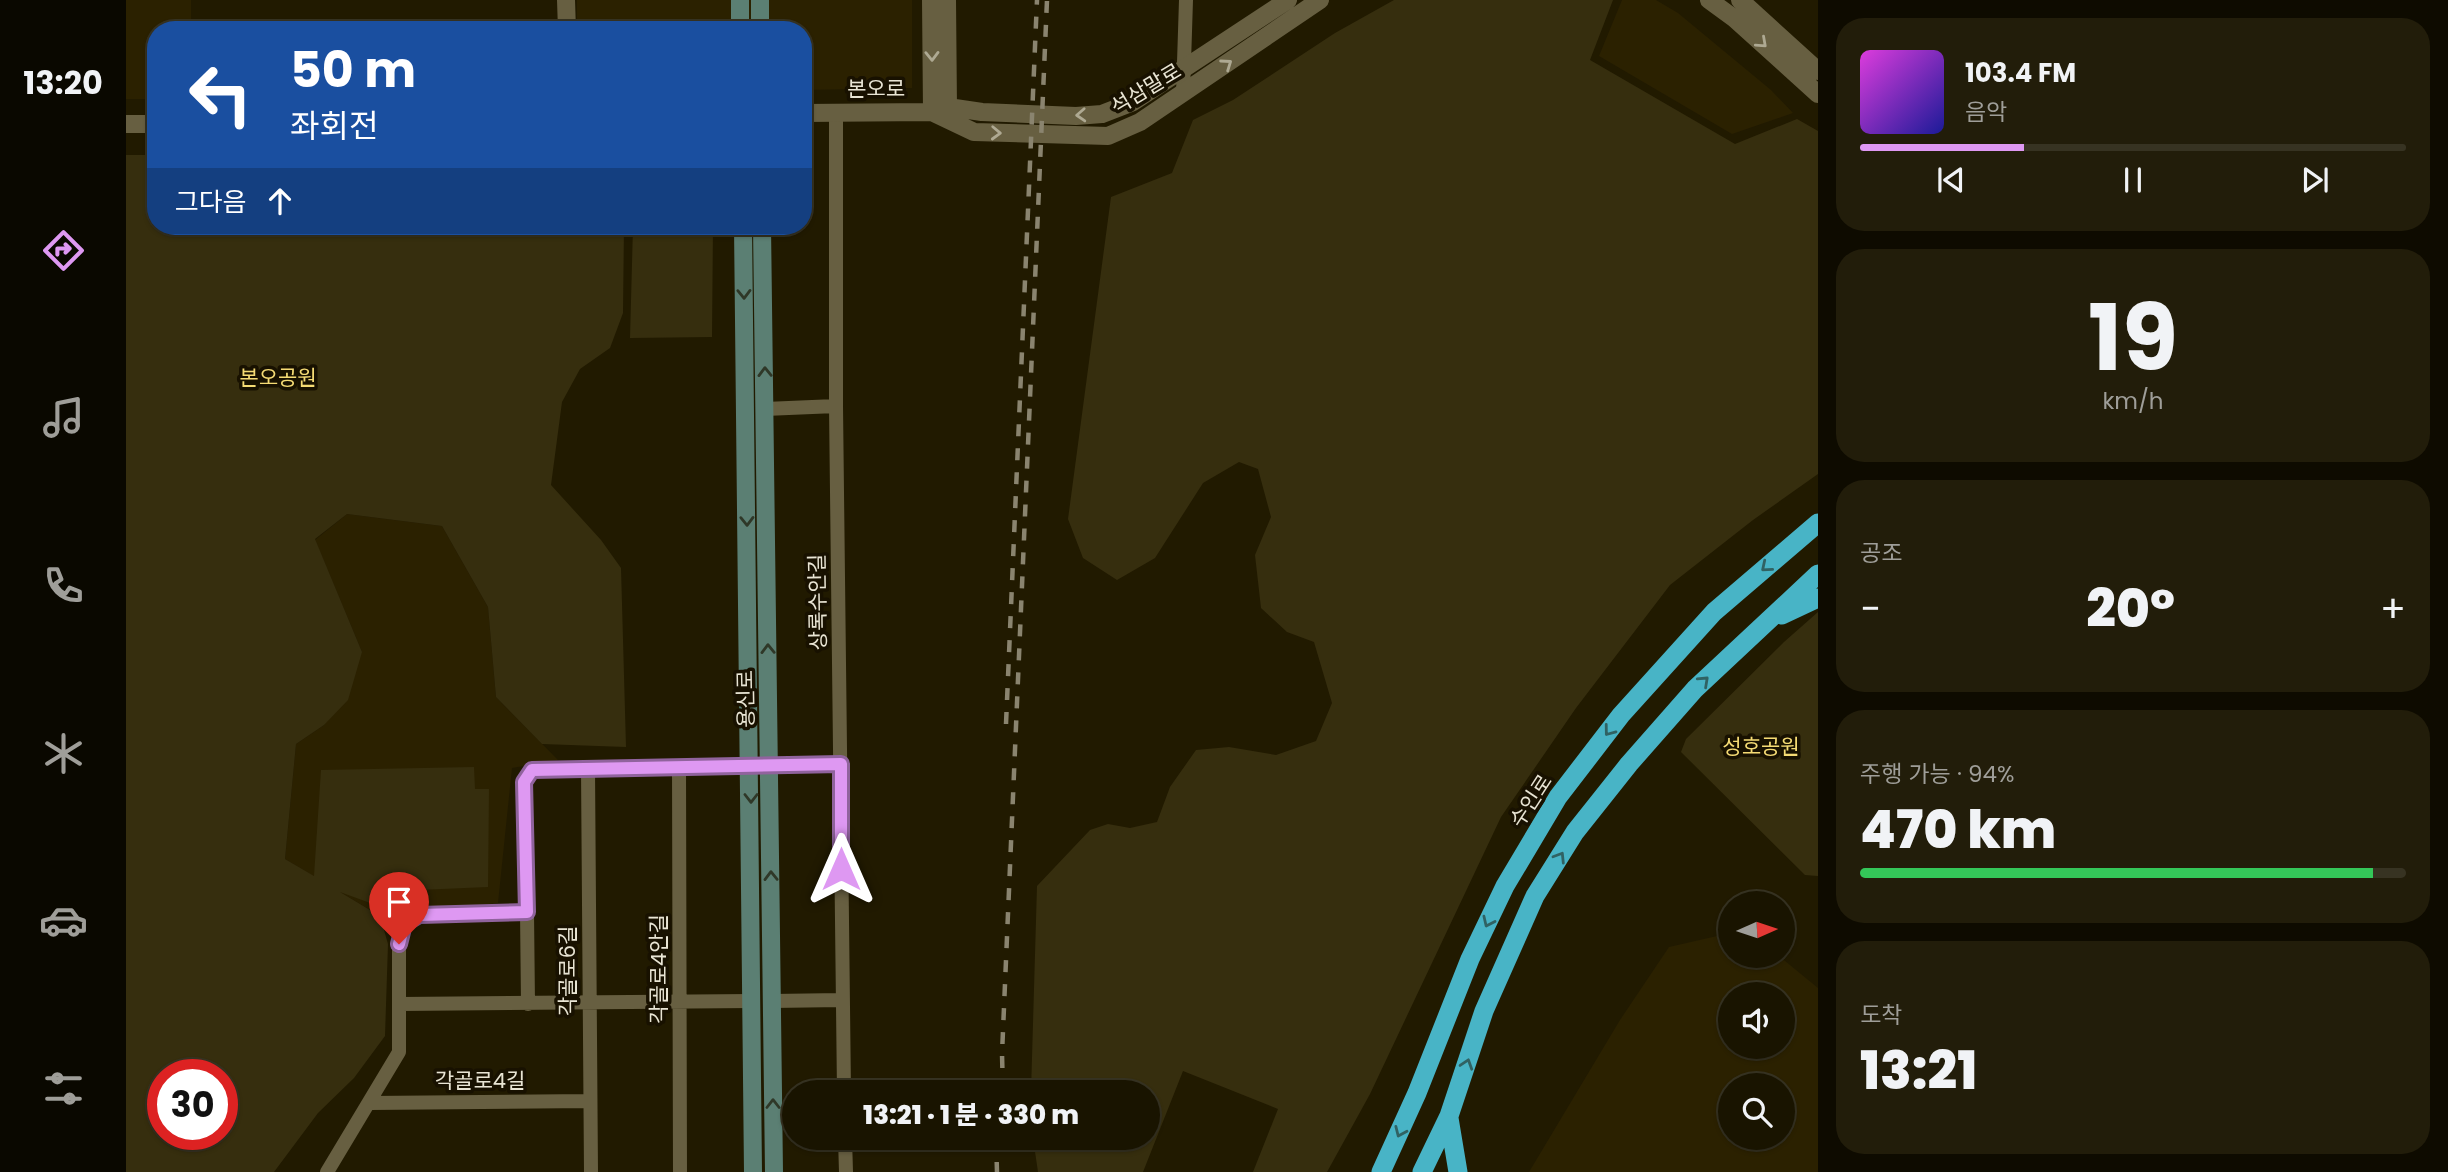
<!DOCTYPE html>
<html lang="ko">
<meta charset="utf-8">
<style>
body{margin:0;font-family:Poppins,"Noto Sans KR",sans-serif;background:#221d0a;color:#f1f3f6;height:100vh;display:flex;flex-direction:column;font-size:26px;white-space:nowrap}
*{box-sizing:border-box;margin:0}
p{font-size:23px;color:#9f9e99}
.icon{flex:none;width:38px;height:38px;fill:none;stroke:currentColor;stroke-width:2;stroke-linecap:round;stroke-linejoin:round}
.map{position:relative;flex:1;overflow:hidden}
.drawer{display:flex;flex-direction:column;gap:18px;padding:18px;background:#0e0b00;width:630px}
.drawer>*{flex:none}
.banner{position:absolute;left:21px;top:21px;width:665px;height:214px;border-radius:28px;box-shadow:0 2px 5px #0004,0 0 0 2px #373322;background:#1a4fa0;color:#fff;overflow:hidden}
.needle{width:46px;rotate:87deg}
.controls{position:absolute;left:1592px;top:891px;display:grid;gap:14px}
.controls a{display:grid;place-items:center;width:77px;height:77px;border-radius:50%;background:#191400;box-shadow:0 2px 5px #0004,0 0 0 2px #373322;font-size:35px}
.speed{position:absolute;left:21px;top:1059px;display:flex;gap:14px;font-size:35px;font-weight:700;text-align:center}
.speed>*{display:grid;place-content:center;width:91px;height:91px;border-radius:50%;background:#191400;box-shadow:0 2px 5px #0004,0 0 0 2px #373322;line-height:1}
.speed .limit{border:10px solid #d22;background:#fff;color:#111}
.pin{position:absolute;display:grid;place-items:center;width:60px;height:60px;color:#fff;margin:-72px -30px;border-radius:50% 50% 50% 0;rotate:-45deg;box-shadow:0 0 7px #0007}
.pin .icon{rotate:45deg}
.me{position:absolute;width:77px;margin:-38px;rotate:0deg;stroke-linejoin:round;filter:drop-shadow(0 0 5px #0008)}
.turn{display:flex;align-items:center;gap:24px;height:147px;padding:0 28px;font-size:32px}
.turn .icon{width:91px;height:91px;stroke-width:2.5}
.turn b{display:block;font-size:49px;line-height:60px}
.then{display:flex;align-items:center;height:66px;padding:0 28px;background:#0003;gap:14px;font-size:26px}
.big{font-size:52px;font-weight:800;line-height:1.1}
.drawer .tile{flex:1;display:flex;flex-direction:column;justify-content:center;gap:10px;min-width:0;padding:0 24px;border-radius:28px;background:#221d0a}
.drawer .dial{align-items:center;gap:0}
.dial b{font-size:91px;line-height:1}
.song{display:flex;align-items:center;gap:21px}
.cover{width:84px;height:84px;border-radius:10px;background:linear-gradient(135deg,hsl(300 70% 55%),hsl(240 70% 35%))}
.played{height:7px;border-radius:4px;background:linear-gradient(90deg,#de98f2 30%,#373322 30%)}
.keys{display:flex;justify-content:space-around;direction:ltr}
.heat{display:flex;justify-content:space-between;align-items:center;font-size:38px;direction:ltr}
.charge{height:10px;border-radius:5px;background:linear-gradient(90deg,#34c759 94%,#373322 0)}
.trip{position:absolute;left:656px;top:1080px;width:378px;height:70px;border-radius:35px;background:#191400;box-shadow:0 2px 5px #0004,0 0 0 2px #373322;font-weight:800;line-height:70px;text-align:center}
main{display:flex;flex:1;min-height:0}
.menu{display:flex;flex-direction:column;width:126px;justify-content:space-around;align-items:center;background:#0a0800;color:#9f9e99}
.menu .icon{width:49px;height:49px}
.menu .selected{color:#de98f2}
.menu b{font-size:32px;color:#f1f3f6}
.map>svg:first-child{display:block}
.built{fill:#2b2100;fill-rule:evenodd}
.green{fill:#362e0e;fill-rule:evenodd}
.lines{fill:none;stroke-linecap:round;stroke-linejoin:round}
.minor{stroke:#675f41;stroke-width:14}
.tertiary{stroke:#675f41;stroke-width:18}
.secondary{stroke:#5b7f73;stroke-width:18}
.trunk{stroke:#48b4c6;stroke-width:19}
.rail{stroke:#8a846f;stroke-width:4.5;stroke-dasharray:12 12;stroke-linecap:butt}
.oneway{stroke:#aea992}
.oneway2{stroke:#2f3828}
.oneway3{stroke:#306263}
.route-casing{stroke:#90639d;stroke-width:18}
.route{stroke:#de98f2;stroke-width:12}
.labels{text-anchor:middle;stroke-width:7;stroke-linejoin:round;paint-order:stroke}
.street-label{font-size:21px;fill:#e9e5d4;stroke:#181100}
.park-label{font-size:21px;fill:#f5db74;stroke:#181100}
</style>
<main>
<nav class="menu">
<b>13:20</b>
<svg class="icon selected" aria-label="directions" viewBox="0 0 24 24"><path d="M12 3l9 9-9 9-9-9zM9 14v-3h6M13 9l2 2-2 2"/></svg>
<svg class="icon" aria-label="music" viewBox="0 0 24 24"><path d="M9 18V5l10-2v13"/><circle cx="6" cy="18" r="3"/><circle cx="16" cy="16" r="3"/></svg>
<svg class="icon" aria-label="phone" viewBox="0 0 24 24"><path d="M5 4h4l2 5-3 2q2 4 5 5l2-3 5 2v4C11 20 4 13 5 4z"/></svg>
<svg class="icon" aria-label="climate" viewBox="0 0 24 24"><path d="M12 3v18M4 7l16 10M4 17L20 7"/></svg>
<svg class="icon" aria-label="car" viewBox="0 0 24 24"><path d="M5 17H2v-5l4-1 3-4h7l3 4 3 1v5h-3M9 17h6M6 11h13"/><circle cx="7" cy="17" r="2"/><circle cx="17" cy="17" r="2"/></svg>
<svg class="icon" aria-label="filters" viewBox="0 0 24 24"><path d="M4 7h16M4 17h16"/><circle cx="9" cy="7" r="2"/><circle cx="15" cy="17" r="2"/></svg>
</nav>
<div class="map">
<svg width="1692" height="1172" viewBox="0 0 1692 1172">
<rect width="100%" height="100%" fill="#211a00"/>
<path class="built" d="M0,0H65V30H30V99H0Z
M451,0H786V88L677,90V30H451Z
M1496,0H1530L1552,13L1645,90L1667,113L1606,134L1473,56Z
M221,514L316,526L362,607L370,697L432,760L386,768L372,903L254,916L159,859L170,744L198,725L236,652L189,540Z
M1591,936L1605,938V956H1653L1692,988V1172H1403L1494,1020L1543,947ZM1657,994V1046H1605V994ZM1657,1085V1138H1605V1085Z"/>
<path class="green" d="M1268,0H1487L1464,60L1609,144L1671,119L1692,131V474L1627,520L1544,585L1450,708L1375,817L1244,1094L1201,1172H1127L1152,1109L1057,1071L1017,1172H912L907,1138H1022V1092H905L911,886L964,830L982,824L1004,828L1031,822L1044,787L1070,750L1103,747L1150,755L1190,741L1206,703L1188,642L1161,632L1135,608L1129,555L1145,517L1132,469L1113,462L1077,483L1029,558L991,580L957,558L942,519L985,197L1046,173L1067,120L1107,100L1209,33Z
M0,155H30V226H498L497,313L484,348L454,369L436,402L425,485L475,540L495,568L500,747L416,744L370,697L362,607L316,526L221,514L189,539L236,652L222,700L198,725L170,744L159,859L188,876L195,770L348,767L349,789H363L362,887L269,891L247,904L214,892L254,916L262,944L259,1036L228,1078L192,1113L148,1172H0ZM37,1074H96V1134H37Z
M507,226H587L586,337L504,338Z
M1692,612V876L1679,875L1555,752L1560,739L1658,642Z"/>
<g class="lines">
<path class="minor" d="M1057,94L1060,0
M710,112V406L718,1092
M639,409L710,406
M553,766L554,1172
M462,769L465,1172
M401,912L402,1004
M646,1001L716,1000
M274,1004L626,1001
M244,1103L464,1101
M719,1138L720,1172
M201,1172L273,1052V944L278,924L293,915L401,912L398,782L406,770L715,764"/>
<path class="tertiary" d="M440,0L441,30
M805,0L806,112L848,132L982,136L1014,122L1194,0
M821,0L822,107
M1583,0L1609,19L1692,94
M1614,0L1692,71
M677,113L806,112L822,107L856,112L950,116L976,114L1007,102L1162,0
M0,124H30"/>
<path class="secondary" d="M614,0V30
M634,0V30
M617,226L627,1172
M636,226L648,1172"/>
<path class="trunk" d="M1656,615L1692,598
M1323,1118L1332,1172
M1255,1172L1291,1093L1344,959L1379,886L1432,797L1495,715L1588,612L1692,523
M1296,1172L1323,1116L1358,1011L1409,896L1449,832L1503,764L1569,689L1692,574"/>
<path class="rail" d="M880,724L911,0
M877,1092L876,1054L921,0
M870,1138L871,1172"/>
</g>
<defs><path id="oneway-chevron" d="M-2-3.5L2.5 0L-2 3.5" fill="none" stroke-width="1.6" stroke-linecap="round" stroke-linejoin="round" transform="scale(1.75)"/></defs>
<g class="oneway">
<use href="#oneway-chevron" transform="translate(1636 43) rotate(42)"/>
<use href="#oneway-chevron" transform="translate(806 56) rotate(89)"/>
<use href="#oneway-chevron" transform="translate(1101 64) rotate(-35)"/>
<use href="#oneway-chevron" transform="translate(955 115) rotate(177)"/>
<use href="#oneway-chevron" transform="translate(870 133) rotate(2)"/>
</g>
<g class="oneway2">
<use href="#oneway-chevron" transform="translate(618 294) rotate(89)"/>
<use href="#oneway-chevron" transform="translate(639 372) rotate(-91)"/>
<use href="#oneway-chevron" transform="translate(621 521) rotate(89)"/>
<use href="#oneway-chevron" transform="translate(642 649) rotate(-91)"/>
<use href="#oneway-chevron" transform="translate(625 798) rotate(90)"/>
<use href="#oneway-chevron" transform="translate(645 876) rotate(-91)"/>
<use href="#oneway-chevron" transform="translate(647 1104) rotate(-90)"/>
</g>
<g class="oneway3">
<use href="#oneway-chevron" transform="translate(1640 567) rotate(140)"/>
<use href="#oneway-chevron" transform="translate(1578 681) rotate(-43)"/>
<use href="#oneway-chevron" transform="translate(1483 731) rotate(127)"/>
<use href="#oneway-chevron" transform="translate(1434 857) rotate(-58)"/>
<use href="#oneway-chevron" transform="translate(1362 922) rotate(115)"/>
<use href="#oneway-chevron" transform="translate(1341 1064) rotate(-72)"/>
<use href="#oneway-chevron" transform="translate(1274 1132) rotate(114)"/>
</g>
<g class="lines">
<g class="route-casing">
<path id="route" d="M273,944L278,924L293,915L401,912L398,782L406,770L715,764V869"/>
</g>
<use href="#route" class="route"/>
</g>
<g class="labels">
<g class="street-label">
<text x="750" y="96">본오로</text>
<text transform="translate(1020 89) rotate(-31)" y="7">석삼말로</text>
<text transform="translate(692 602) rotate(-91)" y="7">상록수안길</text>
<text transform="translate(620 699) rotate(-91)" y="7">용신로</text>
<text transform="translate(1405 801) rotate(-57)" y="7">수인로</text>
<text transform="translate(533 969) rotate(-90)" y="7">각골로4안길</text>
<text transform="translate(442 971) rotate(-90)" y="7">각골로6길</text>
<text x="354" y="1088">각골로4길</text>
</g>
<g class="park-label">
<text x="152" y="385">본오공원</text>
<text x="1635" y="754">성호공원</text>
</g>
</g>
</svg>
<div class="controls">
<a><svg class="needle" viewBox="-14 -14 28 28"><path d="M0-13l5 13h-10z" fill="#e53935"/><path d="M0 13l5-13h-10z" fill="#9f9e99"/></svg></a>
<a><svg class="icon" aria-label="sound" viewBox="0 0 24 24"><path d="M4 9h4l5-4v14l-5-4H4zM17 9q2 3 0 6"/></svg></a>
<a><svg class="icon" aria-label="search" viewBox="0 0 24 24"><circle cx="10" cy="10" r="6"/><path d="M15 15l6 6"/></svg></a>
</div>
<div class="speed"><div class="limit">30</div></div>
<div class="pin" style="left:273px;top:944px;background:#d93025"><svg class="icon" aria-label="arrive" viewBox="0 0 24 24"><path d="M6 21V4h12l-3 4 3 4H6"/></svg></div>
<svg class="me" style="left:715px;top:869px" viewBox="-20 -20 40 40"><path d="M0-17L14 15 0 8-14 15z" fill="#de98f2" stroke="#fff" stroke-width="4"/></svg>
<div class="trip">13:21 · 1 분 · 330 m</div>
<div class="banner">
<div class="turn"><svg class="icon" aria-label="left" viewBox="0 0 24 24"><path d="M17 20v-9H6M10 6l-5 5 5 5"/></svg><div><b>50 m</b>좌회전</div></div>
<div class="then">그다음<svg class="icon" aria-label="ahead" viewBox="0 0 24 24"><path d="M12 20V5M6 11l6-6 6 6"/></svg></div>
</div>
</div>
<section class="drawer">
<div class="tile">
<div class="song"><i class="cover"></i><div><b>103.4 FM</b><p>음악</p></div></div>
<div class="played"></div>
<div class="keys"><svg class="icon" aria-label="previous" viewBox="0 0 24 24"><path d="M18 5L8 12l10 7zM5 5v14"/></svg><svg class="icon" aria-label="pause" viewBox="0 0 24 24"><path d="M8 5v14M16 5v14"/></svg><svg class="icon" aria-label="next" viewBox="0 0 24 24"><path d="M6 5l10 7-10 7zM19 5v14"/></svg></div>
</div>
<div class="tile dial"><b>19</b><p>km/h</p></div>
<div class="tile"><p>공조</p>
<div class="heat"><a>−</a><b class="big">20°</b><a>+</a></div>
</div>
<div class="tile"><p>주행 가능 · 94%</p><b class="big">470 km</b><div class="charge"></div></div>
<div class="tile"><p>도착</p><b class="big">13:21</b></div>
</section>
</main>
